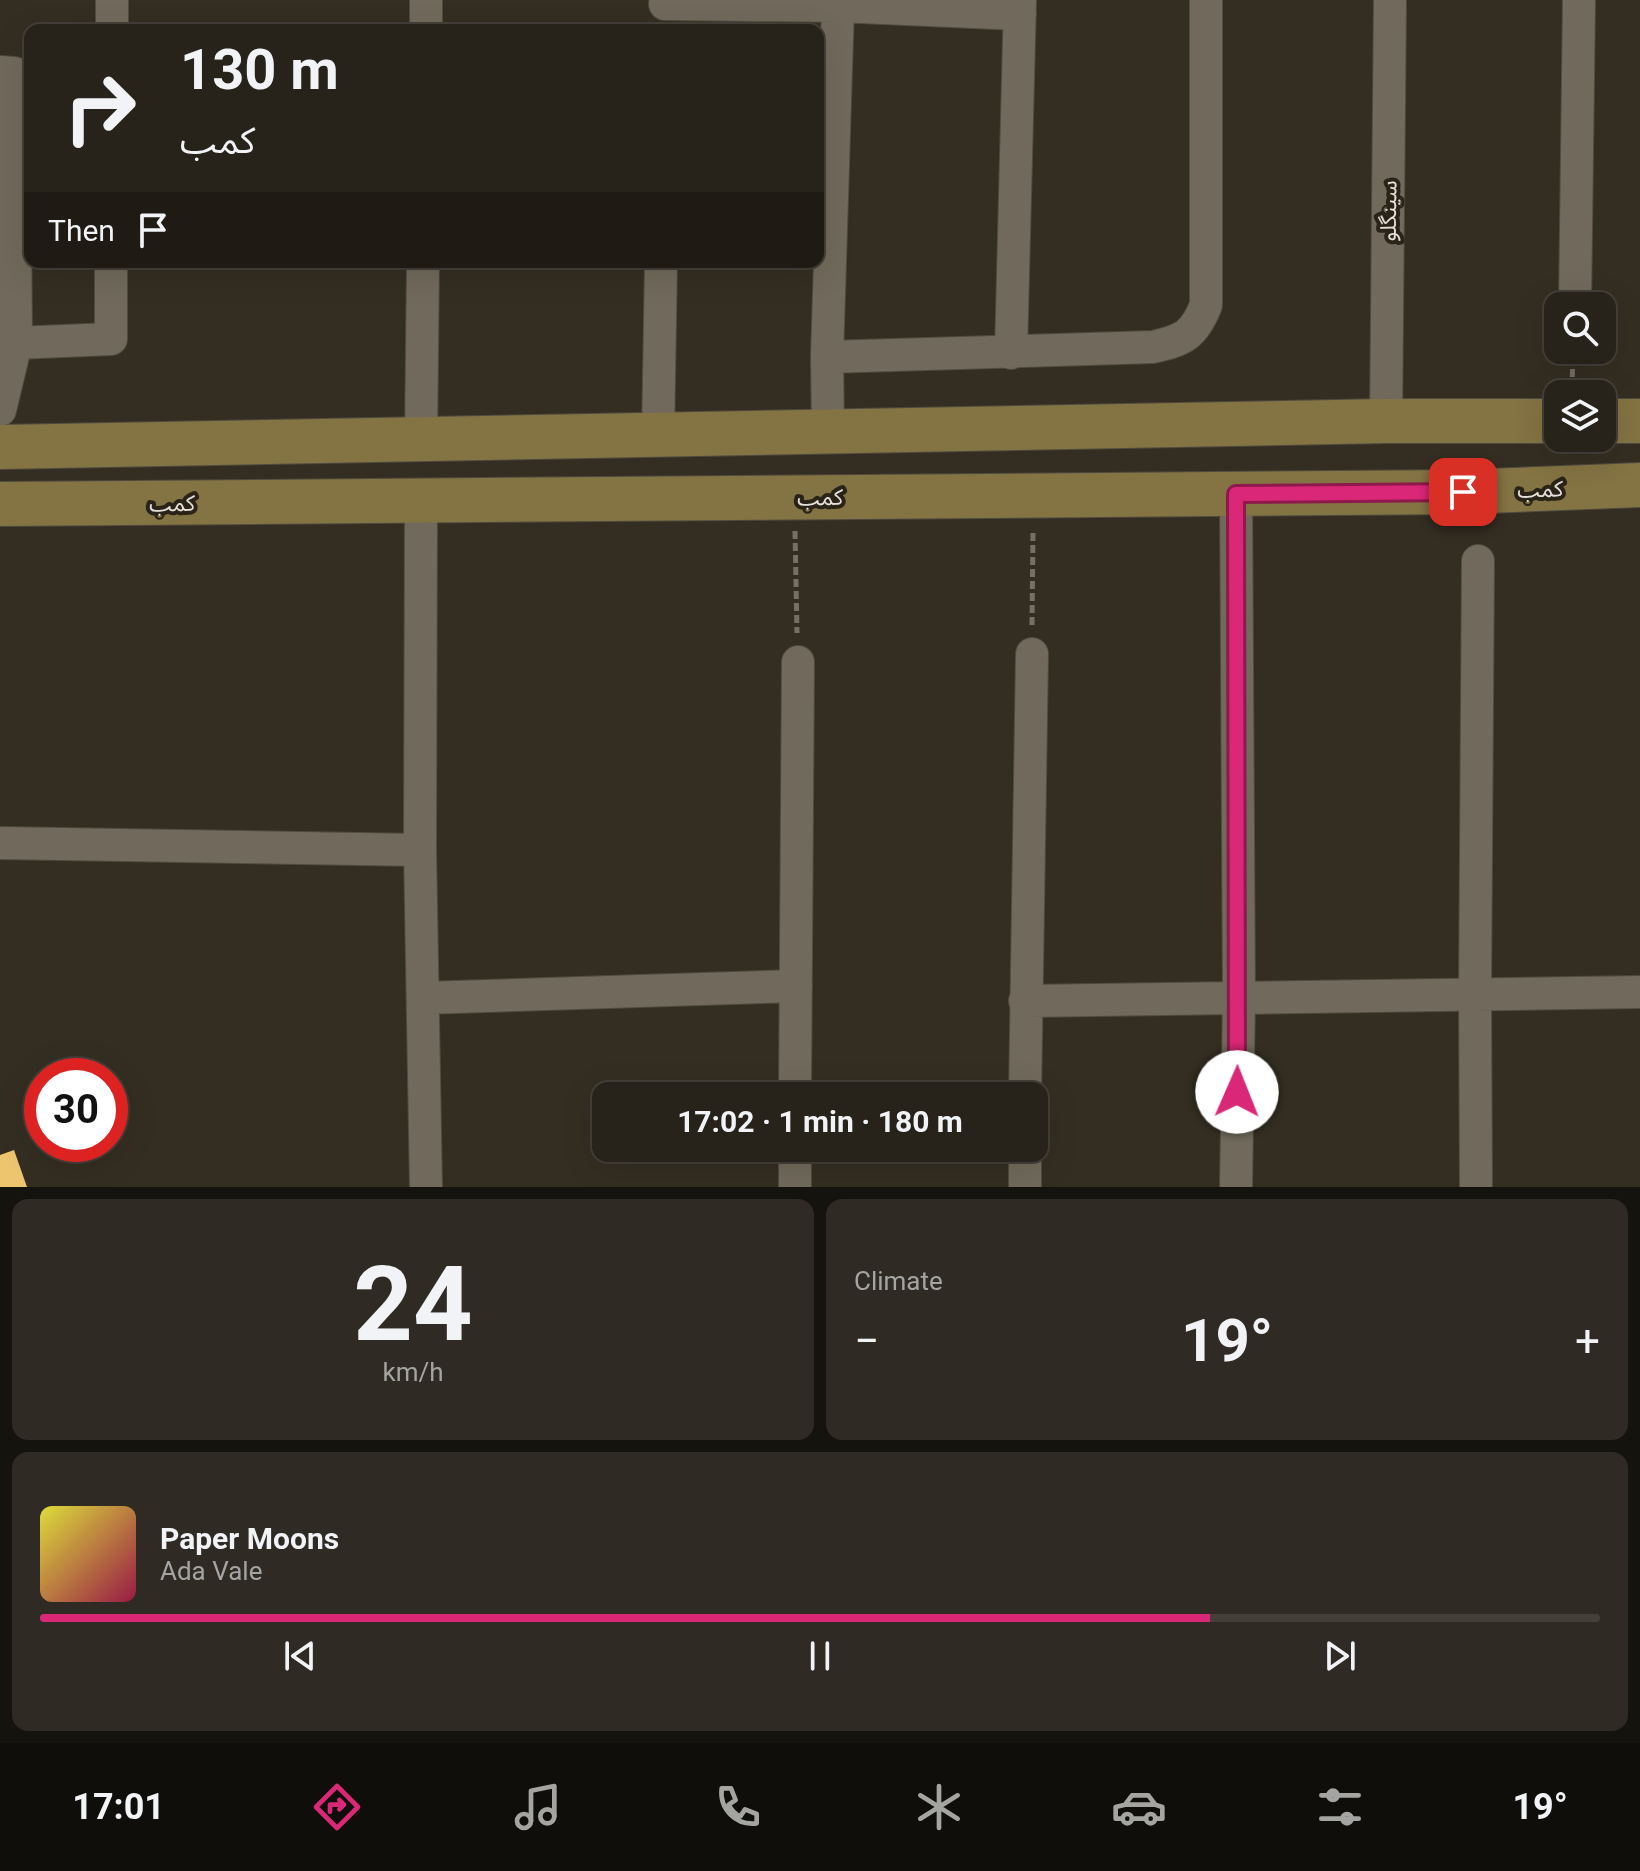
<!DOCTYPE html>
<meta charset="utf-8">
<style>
body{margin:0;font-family:Roboto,"Noto Sans Arabic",sans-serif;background:#2f2a23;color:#f1f3f6;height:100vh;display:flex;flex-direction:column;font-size:30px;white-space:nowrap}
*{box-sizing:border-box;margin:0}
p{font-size:26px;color:#a4a4a2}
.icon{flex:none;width:44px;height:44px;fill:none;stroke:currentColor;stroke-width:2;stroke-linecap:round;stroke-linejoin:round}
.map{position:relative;height:1187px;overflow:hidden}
.side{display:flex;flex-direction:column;gap:12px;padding:12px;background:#15130e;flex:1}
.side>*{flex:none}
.top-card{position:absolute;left:24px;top:24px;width:800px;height:244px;border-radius:16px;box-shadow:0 8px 32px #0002,0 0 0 2px #433f39;background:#27221a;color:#f1f3f6;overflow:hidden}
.tools{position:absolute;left:1544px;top:292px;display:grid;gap:16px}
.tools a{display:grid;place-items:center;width:72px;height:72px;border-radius:16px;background:#27221a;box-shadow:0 8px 32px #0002,0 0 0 2px #433f39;font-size:40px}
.speed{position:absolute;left:24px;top:1058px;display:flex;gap:16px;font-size:40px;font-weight:700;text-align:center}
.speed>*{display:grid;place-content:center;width:104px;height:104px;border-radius:50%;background:#27221a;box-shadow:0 8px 32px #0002,0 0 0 2px #433f39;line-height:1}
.speed .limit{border:12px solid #d22;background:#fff;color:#111}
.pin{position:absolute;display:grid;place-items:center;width:68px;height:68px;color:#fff;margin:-34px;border-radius:16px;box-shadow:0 4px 12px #0006}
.me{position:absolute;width:88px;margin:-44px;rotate:1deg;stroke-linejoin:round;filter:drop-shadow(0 0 6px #0008)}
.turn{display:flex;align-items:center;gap:28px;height:168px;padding:0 24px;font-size:36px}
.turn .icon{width:104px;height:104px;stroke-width:2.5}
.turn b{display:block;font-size:56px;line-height:68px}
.then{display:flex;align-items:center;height:76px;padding:0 24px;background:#0003;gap:16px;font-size:30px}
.big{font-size:60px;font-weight:700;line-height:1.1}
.side .widget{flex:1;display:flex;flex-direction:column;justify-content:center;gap:12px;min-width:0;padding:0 28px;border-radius:16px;background:#2f2a23}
.side .dial{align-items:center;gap:0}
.dial b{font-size:104px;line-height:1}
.song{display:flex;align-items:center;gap:24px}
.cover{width:96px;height:96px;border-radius:12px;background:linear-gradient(135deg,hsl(60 70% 55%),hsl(340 70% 35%))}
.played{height:8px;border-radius:4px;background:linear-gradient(90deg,#db2777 75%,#433f39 75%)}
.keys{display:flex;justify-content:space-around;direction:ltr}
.heat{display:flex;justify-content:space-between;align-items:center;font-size:44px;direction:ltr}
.side .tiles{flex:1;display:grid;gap:12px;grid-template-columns:1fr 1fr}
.widget:last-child{grid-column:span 2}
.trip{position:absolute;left:592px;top:1082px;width:456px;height:80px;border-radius:16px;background:#27221a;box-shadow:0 8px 32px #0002,0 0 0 2px #433f39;font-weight:700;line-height:80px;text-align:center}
.tabs{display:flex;height:128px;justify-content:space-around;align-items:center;background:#100e0a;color:#a4a4a2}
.tabs .icon{width:56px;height:56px}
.tabs .active{color:#db2777}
.tabs b{font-size:36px;color:#f1f3f6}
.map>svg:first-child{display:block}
.building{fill:#edc56e}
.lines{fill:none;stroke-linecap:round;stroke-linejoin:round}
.street-casing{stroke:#504b40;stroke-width:34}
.secondary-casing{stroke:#504b40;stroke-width:46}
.path{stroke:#757066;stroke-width:5;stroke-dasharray:8 4;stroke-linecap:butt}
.street{stroke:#716a5c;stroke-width:32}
.secondary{stroke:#847343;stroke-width:44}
.route-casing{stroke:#8e194d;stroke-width:20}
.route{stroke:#db2777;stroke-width:14}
.labels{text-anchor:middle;stroke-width:8;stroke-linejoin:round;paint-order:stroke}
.street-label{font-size:22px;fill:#e5e1da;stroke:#2a2418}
</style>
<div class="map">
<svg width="1640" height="1187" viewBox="0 0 1640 1187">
<rect width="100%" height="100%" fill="#342e22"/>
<path class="building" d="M14,1150L27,1187H0V1155Z"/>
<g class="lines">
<g class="street-casing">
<path id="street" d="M665,4L838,6L1020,14
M112,30V0
M426,30V0
M0,72L14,73L16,343
M1575,306L1579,0
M1011,353L1020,0
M827,357L1153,347C1184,340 1194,335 1206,305V0
M0,410L16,343L111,339V262
M1386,421L1390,0
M828,432L827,357L838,6
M658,435L661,262
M421,440L423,262
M1236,494L1239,997L1236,1187
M421,500L420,850L426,1187
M0,843L420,850
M423,998L796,986
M1025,1001L1640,992
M795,1096L798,662
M1025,1096L1032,654
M1025,1148V1187
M795,1187V1148
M1476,1187L1475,994L1478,561"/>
</g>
<g class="secondary-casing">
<path id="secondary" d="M1602,421H1640
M0,447L1386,421H1558
M0,504L1463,492L1640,485"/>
</g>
<path class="path" d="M1572,389L1573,350
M795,531L797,633
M1032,625L1033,531"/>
<use href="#street" class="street"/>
<use href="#secondary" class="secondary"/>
</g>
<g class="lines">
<g class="route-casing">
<path id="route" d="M1237,1092L1236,494L1463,492"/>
</g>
<use href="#route" class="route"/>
</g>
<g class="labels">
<g class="street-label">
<text transform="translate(1388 211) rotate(-89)" y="8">سینگلو</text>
<text transform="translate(1540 489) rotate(-2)" y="8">کمب</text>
<text transform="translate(820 497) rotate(-1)" y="8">کمب</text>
<text transform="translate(172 503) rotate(-1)" y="8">کمب</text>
</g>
</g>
</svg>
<div class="tools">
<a><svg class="icon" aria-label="search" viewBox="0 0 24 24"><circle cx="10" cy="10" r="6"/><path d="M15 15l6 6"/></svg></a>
<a><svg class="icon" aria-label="layers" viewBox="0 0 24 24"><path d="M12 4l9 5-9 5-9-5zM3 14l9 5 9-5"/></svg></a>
</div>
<div class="speed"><div class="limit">30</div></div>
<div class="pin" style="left:1463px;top:492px;background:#d93025"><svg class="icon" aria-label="arrive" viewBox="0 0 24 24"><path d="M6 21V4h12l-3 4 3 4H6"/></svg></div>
<svg class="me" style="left:1237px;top:1092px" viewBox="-20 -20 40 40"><circle r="19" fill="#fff"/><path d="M0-13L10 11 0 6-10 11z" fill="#db2777"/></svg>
<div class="trip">17:02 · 1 min · 180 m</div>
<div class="top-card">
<div class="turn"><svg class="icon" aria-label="right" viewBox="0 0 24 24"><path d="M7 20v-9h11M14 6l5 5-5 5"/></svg><div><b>130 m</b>کمب</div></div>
<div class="then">Then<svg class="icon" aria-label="arrive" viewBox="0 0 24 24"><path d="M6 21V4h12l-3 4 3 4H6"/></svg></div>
</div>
</div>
<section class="side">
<div class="tiles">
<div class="widget dial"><b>24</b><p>km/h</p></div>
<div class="widget"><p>Climate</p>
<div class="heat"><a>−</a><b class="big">19°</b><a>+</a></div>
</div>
<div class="widget">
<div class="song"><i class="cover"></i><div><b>Paper Moons</b><p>Ada Vale</p></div></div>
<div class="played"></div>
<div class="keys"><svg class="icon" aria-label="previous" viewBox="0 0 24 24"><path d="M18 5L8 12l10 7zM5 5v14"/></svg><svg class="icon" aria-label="pause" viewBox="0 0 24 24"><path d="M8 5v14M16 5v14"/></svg><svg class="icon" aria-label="next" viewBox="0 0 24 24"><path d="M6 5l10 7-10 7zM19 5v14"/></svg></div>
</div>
</div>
</section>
<nav class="tabs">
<b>17:01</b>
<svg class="icon active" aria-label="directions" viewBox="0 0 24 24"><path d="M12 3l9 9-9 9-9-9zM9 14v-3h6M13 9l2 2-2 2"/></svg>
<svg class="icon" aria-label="music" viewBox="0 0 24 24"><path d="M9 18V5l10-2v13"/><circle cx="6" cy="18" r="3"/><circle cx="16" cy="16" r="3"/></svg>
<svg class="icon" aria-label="phone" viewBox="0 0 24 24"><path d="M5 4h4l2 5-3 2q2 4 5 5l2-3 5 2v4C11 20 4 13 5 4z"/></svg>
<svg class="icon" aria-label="climate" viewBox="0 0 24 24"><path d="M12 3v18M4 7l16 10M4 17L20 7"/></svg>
<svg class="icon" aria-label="car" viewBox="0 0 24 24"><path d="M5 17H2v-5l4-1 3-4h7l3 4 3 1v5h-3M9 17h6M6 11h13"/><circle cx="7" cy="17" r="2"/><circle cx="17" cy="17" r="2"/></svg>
<svg class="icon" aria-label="filters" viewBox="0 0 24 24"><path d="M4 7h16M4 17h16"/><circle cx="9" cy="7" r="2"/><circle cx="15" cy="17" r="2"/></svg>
<b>19°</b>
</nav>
